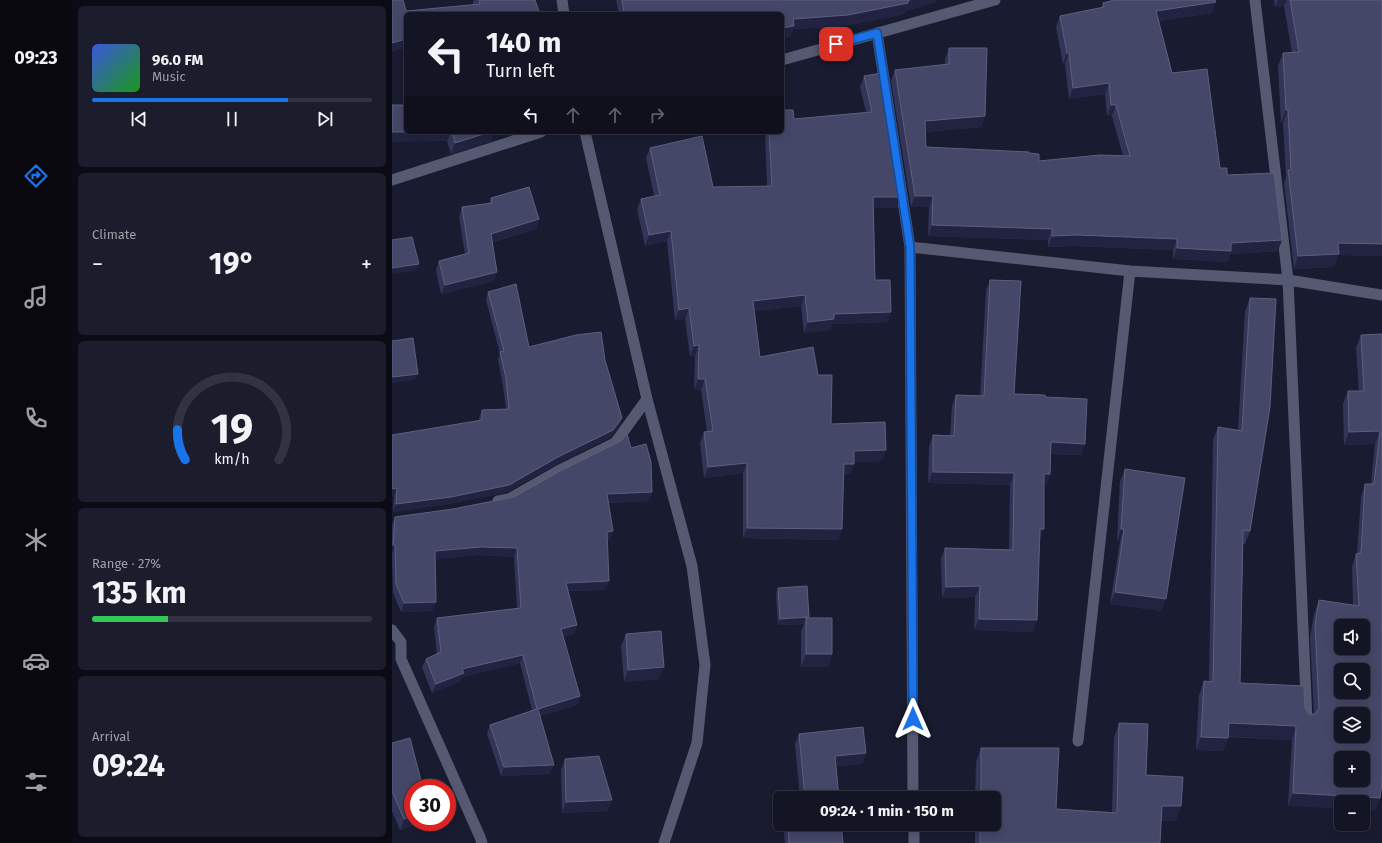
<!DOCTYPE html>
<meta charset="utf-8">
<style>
body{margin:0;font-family:"Fira Sans",sans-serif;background:#1c1d2c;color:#f1f3f6;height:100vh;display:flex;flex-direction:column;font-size:15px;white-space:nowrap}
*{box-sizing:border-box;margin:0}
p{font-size:13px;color:#9d9ea6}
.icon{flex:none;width:22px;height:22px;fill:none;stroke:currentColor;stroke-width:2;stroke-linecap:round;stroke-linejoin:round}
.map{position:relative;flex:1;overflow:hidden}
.details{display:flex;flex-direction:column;gap:6px;padding:6px;background:#0a0b14;width:320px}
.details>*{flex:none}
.banner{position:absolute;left:12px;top:12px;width:380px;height:122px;border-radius:6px;box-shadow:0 2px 10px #0003,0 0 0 1px #323341;background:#131424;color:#f1f3f6;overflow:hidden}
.fabs{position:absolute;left:942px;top:619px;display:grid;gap:8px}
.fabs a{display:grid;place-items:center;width:36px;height:36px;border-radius:6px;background:#131424;box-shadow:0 2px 10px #0003,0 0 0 1px #323341;font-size:20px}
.speed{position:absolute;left:12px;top:779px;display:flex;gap:8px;font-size:20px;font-weight:700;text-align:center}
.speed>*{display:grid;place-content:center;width:52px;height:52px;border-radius:50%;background:#131424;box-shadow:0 2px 10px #0003,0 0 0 1px #323341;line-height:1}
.speed .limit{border:6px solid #d22;background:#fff;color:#111}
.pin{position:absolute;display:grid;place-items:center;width:34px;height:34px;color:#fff;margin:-17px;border-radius:8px;box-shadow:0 2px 6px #0006}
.me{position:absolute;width:44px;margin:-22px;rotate:0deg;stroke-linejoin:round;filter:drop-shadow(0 0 3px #0008)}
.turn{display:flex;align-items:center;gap:14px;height:84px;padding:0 16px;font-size:18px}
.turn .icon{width:52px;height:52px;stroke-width:2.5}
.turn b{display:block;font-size:28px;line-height:34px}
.lanes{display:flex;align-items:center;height:38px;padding:0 16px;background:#0003;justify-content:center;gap:20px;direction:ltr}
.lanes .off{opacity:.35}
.big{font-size:30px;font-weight:700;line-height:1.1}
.details .widget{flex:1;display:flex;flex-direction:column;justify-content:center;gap:6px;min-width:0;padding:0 14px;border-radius:6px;background:#1c1d2c}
.details .dial{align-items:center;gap:0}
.dial svg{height:104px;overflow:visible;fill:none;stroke:#323341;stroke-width:7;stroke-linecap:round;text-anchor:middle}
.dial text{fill:#f1f3f6;stroke:none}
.song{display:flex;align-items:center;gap:12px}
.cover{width:48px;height:48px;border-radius:6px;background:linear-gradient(135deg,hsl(230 70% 55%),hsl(120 70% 35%))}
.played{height:4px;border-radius:2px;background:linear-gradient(90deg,#1a73e8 70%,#323341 70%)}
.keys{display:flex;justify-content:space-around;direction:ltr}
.heat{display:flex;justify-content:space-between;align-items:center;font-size:22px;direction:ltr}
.charge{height:6px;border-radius:3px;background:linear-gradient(90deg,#34c759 27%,#323341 0)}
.trip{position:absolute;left:381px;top:791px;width:228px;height:40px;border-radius:6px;background:#131424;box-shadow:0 2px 10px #0003,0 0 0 1px #323341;font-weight:700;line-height:40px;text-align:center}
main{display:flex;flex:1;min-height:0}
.tabs{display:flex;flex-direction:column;width:72px;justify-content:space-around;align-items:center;background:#08080e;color:#9d9ea6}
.tabs .icon{width:28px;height:28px}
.tabs .on{color:#1a73e8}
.tabs b{font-size:18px;color:#f1f3f6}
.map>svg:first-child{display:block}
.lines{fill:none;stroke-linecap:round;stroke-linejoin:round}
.minor{stroke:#565972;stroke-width:11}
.wall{fill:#333558}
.shaded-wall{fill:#212341}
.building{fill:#454768;stroke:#5d5f7d;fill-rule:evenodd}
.route-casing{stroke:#114b97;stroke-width:10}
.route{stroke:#1a73e8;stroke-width:7}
</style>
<main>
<nav class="tabs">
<b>09:23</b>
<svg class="icon on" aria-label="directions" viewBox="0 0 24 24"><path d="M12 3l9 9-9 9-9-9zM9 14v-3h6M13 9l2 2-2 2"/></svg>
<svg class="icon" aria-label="music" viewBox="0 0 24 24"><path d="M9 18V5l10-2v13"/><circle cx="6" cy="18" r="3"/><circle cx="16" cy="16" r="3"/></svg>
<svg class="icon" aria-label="phone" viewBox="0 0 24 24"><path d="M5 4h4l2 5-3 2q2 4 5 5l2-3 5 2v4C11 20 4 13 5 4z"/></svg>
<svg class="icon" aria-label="climate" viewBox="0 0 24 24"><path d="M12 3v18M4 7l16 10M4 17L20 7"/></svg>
<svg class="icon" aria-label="car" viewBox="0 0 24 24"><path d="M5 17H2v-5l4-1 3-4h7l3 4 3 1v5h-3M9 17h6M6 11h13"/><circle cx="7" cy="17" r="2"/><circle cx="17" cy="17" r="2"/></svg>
<svg class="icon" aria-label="filters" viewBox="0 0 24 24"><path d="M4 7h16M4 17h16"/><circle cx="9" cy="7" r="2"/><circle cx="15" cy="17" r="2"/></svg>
</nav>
<section class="details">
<div class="widget">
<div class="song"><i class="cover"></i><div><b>96.0 FM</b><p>Music</p></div></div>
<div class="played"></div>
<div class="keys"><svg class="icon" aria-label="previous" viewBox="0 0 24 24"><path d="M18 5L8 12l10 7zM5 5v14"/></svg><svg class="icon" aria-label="pause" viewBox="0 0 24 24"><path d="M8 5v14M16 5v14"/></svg><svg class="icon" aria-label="next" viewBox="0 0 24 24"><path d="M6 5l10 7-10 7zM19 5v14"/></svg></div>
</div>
<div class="widget"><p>Climate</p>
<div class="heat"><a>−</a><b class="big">19°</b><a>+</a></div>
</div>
<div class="widget dial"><svg viewBox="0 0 100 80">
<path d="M14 69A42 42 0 1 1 86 69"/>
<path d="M14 69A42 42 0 0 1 8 46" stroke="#1a73e8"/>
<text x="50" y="56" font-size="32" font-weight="700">19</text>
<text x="50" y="72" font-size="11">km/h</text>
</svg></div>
<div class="widget"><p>Range · 27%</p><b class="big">135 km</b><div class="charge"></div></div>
<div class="widget"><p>Arrival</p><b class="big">09:24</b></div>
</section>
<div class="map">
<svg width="990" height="843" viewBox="0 0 990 843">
<rect width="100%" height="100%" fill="#191b30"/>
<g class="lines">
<path class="minor" d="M170,0L172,14
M863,0L896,280L915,721
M485,33L518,247L521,798
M390,60L603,0
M193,132L255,399L300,566L313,665L305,743L272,843
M0,180L149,132
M518,247L738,271L896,280L990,295
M106,501L117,499L166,471L223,443L255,399
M0,630L9,642V659L88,837L90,843
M686,741L738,271
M522,824V843"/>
</g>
<path class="wall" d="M82,0H143L14,11L81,5V2Z
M224,0H545L544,2L513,11L512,14L452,26L401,29L398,37L390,14H227Z
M882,0H990V256L946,255L942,267L902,269L892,183L894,176L891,123H889L886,66L891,53H900L892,6L883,7Z
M711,3L820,13L767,21L780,73L828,168L835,175L886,251L838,254L835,262L781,259V250L681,246L656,247V240L536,236L537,207H519L499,81L503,70L553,65V59L557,48L593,116L589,127L533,132L534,147L637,153L647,161L731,156L720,116H715L713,94L677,99L673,64H671L664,27L668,16L709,8Z
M472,76L509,197L505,208H482L483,280L496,322L440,324L438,330L412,333L409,306L362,311L368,357L426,375L439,424L490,461L462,462V464L458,474L451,475L450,529L446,540L351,538V473L312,478L308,443L312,432H315L309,390H302L303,356H298L293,319L283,320L275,241L253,246L245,209L249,199L262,196L254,158L258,148L321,187L375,186L373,132H390L402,119L474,112L468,87Z
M14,132H102L99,141L59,154L55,141Z
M99,198L147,219L144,229L101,242L102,281L49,294L44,270L47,261L73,254L67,217L70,207L97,203Z
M598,280L622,394L653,397L693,444L689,455L659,454L658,474L654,485H652V529L647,541L641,632L582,630L583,597L550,598L549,559L553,548L617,550L618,485L536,483L537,447L541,435L558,436L560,406L564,395L588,396L594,291Z
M96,292L137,347L213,360L230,418L227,426L218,437L163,465L115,492L56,504L1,512L2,496H0V435L87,421V418L90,410L114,409L111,386L106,359L108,354L94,300Z
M858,298V531L853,544H851L848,683L913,708L917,714H922L918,638L922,614L927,600L961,605L960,567L964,554H965L969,497L973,484H979L983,444L952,445L951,404L956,391H967L964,348L969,335L990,334V789H989L988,798L983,811L971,810V802L896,806L900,740L836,737L831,751L804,750L807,695L812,681H817L821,440L826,427L846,430L853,311Z
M239,448L260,492L257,501L216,503L221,531L218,539L215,540L213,590L176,591L185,625L182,634L171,637L188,696L185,705L148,716L158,774L109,776L95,734L98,725L140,710L128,663L70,677L69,681L40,693L30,667L34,659L45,654L42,627L45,618L125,608L122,557L86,555L43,559L44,602L40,611L9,612L1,593L0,559V525L3,517L61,509L122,497Z
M733,469L770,611L718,604L728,541H725L728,481Z
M386,588L417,618L440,654L436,667H409V631L412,624L386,625L384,594Z
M234,634L267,679L232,682L229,646Z
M727,723L754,775L784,821H769L768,843H583V824H602V798H583L584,762L589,748L664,809L720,812L722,738Z
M407,734L474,753L470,764L444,766L447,798H408L403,744Z
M0,743L21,822H28L8,830L0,811Z
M173,759L216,811L170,813L169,770Z
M391,824H449L451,843H393Z"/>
<path class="shaded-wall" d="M518,0H545L544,2L513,11L512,14L452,26L401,29L398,37L390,38V28L401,19Z
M886,0H895L892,6L883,7Z
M824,2L820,13L760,22L764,11Z
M14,39V48L0,52V43Z
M675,53H677L673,64H671Z
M717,83L713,94L677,99L681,88Z
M719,105H724L720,116H715Z
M894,110H896L891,123H889Z
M593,116L589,127L529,132L533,121Z
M0,132H59L55,141L0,142Z
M98,132H102L99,141L59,154L63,143Z
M523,196H541L537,207H519Z
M481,197H509L505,208H477Z
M147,219L144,229L96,243L99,234Z
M540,225L660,229L656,240L536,236Z
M279,231L275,241L253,246L257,235Z
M685,235L785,239L781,250L681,246L656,247L660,236Z
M890,240L886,251L838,254L835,262L781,259L785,248L839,243Z
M946,243L990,244V256L946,255L942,267L902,269L906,256Z
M27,264L24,271L0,274V268Z
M105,272L102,281L49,294L53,285Z
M413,295L409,306L357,312L361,301Z
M297,308L293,319L283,320L287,310Z
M499,312L496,322L440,324L438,330L412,333L416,322L442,314Z
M307,345L303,356H298L302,346Z
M26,374L23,380L0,383V377Z
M306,379H313L309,390H302Z
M230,418L227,426L218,437L163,465L115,492L56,504L1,512L4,504Z
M988,431L983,444L952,445L957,432Z
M659,442L693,444L689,455L655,454Z
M494,450L490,461L458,462L462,451Z
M355,463L351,473L312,478L316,467Z
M452,464H462L458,474L448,475Z
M541,472L622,473L618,485L536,483Z
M652,474H658L654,485H648Z
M5,488L2,496H0V489Z
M260,492L257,501L212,503L215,494Z
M355,528L450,529L446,540L351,538Z
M648,529H652L648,541H644Z
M729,529H732L728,541H725Z
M221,531L218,539L212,540L215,532Z
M1,545H3L0,554V547Z
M89,547L125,548L122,557L86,555L40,560L43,551Z
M217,581L213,590L171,591L174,583Z
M588,586L583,597L550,598L554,587Z
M723,592L774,599L770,611L718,604Z
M44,602L40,611L9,612L12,603Z
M417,617L415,623L414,618L412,624L386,625L388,619Z
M587,619L645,620L641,632L582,630Z
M185,625L182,634L166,638L169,629Z
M414,654H440L436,667H409Z
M131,655L128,663L70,677L69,681L40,693L44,684L70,669Z
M272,667L267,679L232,682L236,670Z
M188,696L185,705L143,718L146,709Z
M837,723L904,726L900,740L832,736Z
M809,737L836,738L831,751L804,750Z
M474,753L470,764L440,767L443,756Z
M162,765L158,774L109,776L112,767Z
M901,793L988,798L983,811L971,810V802H949V809L896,806Z
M220,800L216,811L170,813L174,802Z
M770,806H789L784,821H764Z
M21,815V822H28L8,830L12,819Z"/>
<path class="building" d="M0,0H11L14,11L88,4L87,0H143L148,14H14V39L0,43Z
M230,0H518L516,1V3L456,15L401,19L402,26L390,28V14H236V13H232Z
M722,0H823L824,2L764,11L780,73L815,69L828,168H835V175L882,173L890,240L839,243V251L785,248V239L685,235L660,236V229L540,225L541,196H523L503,70L557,64V48H595L593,116L533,121L534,147L637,152V153L647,154V161L708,155L738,156L724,105H719L717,83L681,88L677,53H675L668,16L712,7L711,3Z
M898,0H990V244L946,243L947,254L906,256L896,170H899L896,110H894L891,53L907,52Z
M490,73L509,197H481L483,280H498L499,312L442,314V319L416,322L413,295L361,301L368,357L421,347L426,375H440L439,424L493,422L494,450L462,451V464H452L450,529L355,528V463L316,467L312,432L321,431L313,379H306L307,345L302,346L297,308L287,310L279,231L257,235L249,199L268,195L258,148L310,136L321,187L380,186L377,132H390V110H401L402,119L480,112L472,76Z
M0,105H14V132H0Z
M60,132H98L63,143Z
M137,187L147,219L99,234L105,272L53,285L47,261L77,253L70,207L100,203L99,198Z
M20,237L27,264L0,268V240Z
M598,280L629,281L622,394L653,395V397L695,399L693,444L659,442L658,474H652V529H648L645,620L587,619L588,586L554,587L553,548L621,550L622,473L541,472V435L562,436L564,395L592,396Z
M124,284L137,347L184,335L209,332L213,360L230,418L221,430L166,457L117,485L59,497L4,504L5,488L0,489V435L90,420V410L117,409L114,378L108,352L112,351L96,292Z
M858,298L884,299L878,407L858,531L851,530L848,683L912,686L913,708L917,714H923L927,708L923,625L927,600L967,606L964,554L969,553L973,484H982L988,431L957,432L956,391H972L969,335L990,334V782L988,798L901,793L904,726L837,723L836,738L809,737L812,681L821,682L826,427L850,431ZM949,626H971V648H949ZM949,670H971V692H949ZM949,714H971V736H949ZM949,758H971V780H949Z
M21,338L26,374L0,377V341Z
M235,434L239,448L254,444L259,462L260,492L215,494L221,531L215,532L217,581L174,583L185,625L169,629L188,696L146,709L162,765L112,767L98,725L145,709L131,655L70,669L72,673L44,684L34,659L49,652L45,618L129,608L125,548L89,547L43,551L44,602L12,603L4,584L3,545H1L3,517L61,509L122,497L172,469L229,441Z
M733,469L793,478L774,599L723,592L732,529H729Z
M415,586L417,617L388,619L386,588Z
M414,618H440V654H414Z
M269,631L272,667L236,670L234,634Z
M727,723L756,724L754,775L791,777L789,806H770L768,843H588V824H602V798H589V748H667L664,809L725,813Z
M471,727L474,753L443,756L447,798H413L407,734Z
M18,738L31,788H21V815L12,819L0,791V743Z
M207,756L220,800L174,802L173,759Z
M396,824H449L451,843H397Z"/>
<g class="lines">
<g class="route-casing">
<path id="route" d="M444,44L485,33L518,247L521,719"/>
</g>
<use href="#route" class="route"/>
</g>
</svg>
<div class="fabs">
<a><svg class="icon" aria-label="sound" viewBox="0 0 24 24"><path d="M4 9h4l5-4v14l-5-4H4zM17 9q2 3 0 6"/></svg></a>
<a><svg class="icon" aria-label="search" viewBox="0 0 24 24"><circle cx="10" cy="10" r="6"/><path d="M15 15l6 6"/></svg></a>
<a><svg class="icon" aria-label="layers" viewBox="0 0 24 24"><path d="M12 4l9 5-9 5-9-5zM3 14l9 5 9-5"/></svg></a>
<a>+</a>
<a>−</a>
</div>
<div class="speed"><div class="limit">30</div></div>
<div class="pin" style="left:444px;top:44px;background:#d93025"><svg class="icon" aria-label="arrive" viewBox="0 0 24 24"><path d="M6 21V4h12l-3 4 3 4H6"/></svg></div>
<svg class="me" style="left:521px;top:719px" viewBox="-20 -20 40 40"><path d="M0-17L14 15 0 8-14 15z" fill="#1a73e8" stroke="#fff" stroke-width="4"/></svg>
<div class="trip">09:24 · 1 min · 150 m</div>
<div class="banner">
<div class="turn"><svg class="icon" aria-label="left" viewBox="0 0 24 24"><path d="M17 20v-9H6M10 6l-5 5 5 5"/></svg><div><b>140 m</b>Turn left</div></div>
<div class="lanes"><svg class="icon" aria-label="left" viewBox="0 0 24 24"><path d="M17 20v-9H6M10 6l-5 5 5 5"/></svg><svg class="icon off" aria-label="ahead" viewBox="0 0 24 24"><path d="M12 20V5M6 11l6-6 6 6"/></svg><svg class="icon off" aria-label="ahead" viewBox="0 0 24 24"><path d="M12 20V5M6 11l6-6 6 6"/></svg><svg class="icon off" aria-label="right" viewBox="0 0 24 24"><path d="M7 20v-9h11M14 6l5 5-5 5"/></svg></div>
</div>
</div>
</main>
